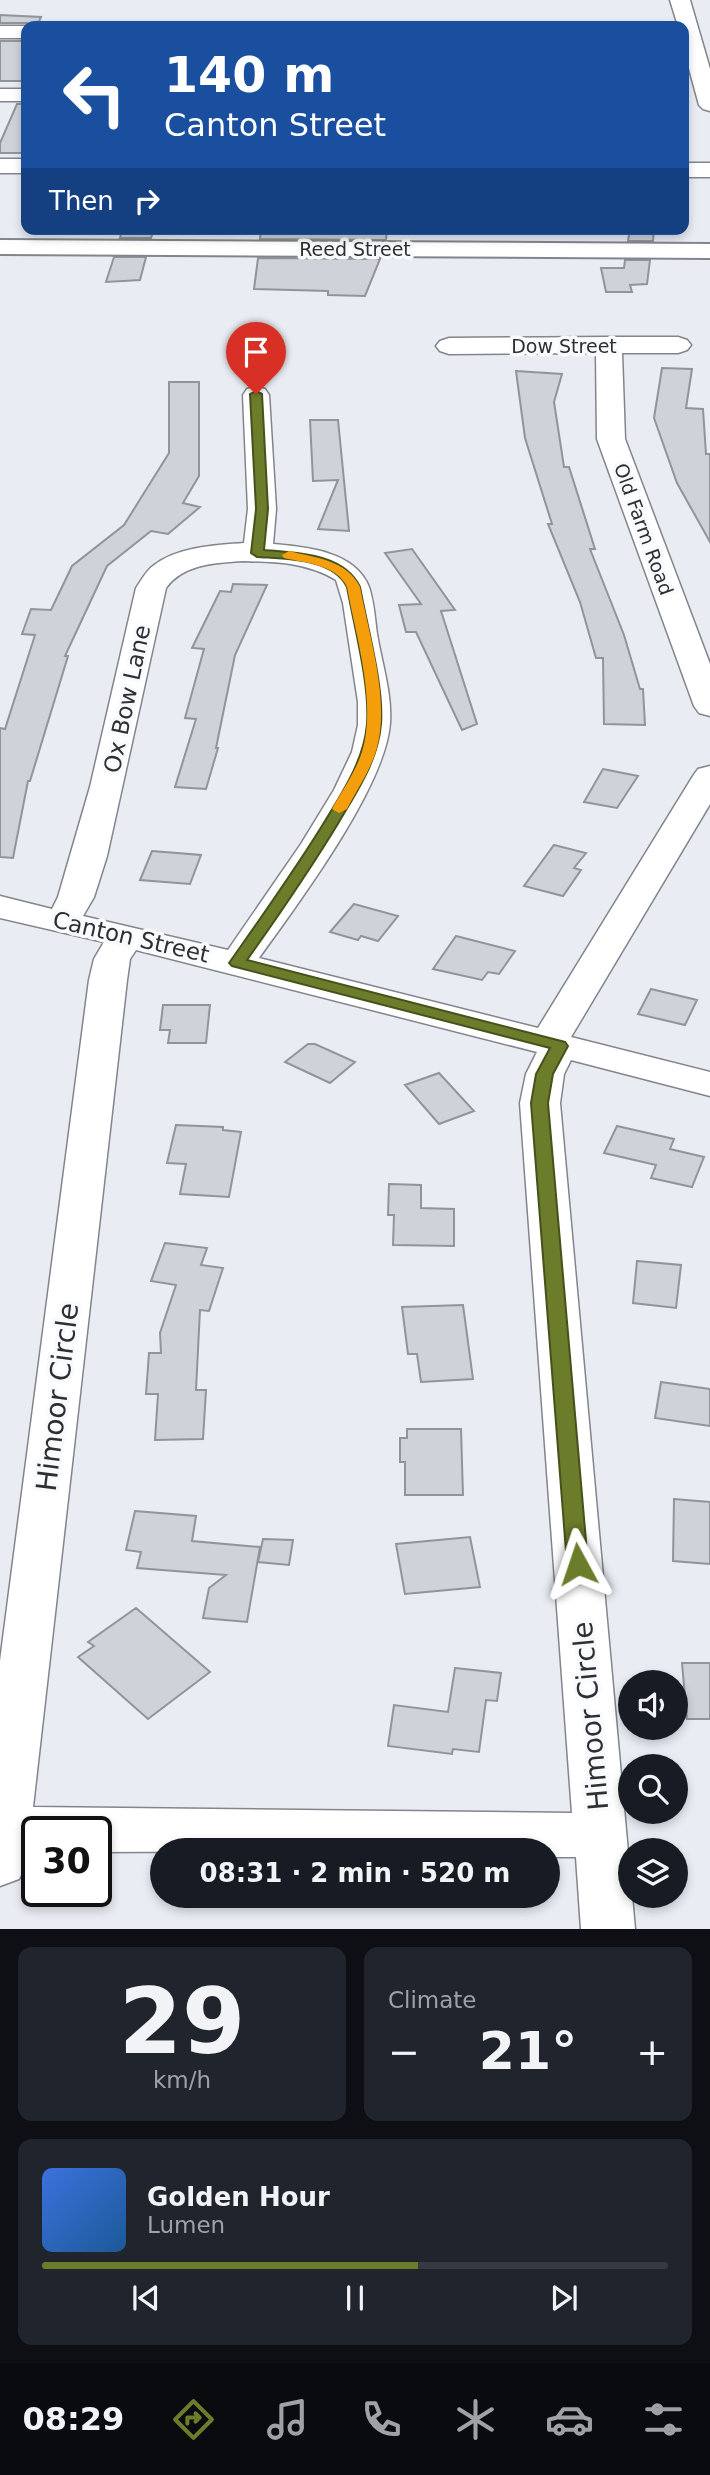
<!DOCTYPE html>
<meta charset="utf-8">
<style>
body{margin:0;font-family:"DejaVu Sans",sans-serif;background:#20242c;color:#f1f3f6;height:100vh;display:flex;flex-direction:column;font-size:26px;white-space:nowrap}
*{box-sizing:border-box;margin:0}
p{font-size:23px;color:#9ea1a6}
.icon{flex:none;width:38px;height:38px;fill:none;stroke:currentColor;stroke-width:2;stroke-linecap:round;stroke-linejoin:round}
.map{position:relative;height:1929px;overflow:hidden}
.drawer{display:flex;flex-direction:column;gap:18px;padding:18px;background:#0d0f14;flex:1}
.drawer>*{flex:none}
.guide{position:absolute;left:21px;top:21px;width:668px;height:214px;border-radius:14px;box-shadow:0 4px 10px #0003;background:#1a4fa0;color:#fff;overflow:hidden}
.controls{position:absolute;left:618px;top:1670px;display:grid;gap:14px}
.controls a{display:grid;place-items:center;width:70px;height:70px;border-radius:50%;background:#171b24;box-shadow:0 4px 10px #0003;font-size:35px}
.speed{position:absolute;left:21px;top:1816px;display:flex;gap:14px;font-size:35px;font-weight:700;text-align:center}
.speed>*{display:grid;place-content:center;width:91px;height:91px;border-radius:50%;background:#171b24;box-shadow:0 4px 10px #0003;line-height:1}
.speed .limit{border:4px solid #111;border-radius:10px;background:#fff;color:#111}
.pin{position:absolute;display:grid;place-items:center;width:60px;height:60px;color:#fff;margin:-72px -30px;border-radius:50% 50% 50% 0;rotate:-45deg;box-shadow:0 0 7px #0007}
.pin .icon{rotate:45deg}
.me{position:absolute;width:77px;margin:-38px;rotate:355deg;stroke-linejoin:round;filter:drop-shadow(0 0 5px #0008)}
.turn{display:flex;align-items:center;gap:24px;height:147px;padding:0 28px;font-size:32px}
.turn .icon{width:91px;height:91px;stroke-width:2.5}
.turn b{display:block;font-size:49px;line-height:60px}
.then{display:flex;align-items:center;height:66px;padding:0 28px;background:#0003;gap:14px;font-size:26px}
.big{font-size:52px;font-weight:600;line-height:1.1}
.drawer .card{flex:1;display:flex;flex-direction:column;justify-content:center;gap:10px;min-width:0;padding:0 24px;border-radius:14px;background:#20242c}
.drawer .dial{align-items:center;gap:0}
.dial b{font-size:91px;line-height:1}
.song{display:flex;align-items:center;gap:21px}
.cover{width:84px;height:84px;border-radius:10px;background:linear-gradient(135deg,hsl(220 70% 55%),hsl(210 70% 35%))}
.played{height:7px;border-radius:4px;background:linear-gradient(90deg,#6b7c2b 60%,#363941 60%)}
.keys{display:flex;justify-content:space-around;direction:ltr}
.heat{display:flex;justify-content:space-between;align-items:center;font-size:38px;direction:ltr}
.drawer .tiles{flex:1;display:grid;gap:18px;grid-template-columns:1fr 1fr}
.card:last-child{grid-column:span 2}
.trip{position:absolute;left:150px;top:1838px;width:410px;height:70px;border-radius:35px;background:#171b24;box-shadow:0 4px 10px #0003;font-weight:600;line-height:70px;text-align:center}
.menu{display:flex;height:112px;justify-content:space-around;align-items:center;background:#090b0e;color:#9ea1a6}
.menu .icon{width:49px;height:49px}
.menu .current{color:#6b7c2b}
.menu b{font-size:32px;color:#f1f3f6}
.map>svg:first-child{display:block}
.building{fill:#cfd2d9;stroke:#92949b;stroke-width:2}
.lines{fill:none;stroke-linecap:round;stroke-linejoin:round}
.minor-casing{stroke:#82858b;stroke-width:3}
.major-casing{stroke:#82858b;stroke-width:4}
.minor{fill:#fff;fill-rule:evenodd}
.major{fill:#fff;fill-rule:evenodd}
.route{fill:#6b7c2b;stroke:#46511c;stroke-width:2}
.slow{fill:#f59e0b}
.labels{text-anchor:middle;stroke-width:7;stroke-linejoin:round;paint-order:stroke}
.far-street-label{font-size:19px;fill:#2f2f32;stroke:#f8fafe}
.street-label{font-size:23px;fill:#2f2f32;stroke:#f8fafe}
.near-street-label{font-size:28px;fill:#2f2f32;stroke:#f8fafe}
</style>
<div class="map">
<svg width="710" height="1929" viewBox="0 0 710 1929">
<rect width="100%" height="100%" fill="#eaecf4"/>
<path class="building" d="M0,15L41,17L37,26H30L27,23H0Z
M0,41H26V81H0Z
M17,104H26V153H0V143Z
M122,229H154L151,238H120Z
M261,229H387L386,240L260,239Z
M630,229H654L653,241H628Z
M114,257H146L140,280L106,282Z
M258,258L380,259L365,296L328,295V291L254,289Z
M625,260H650L647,284L630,285L632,292H606L601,268H624Z
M662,368L692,369L686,408L703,409L706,454H710V542L677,483L654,418Z
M516,371L562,374L554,402L564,467H569L595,549H590L624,635L640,689H643L645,725L604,724L603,658H596L580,602L548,524H552L525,438Z
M169,382H199V476L183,503L200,507L168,534L151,531L107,566L65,656H68L30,781H28L13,858L0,857V728L5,729L35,635L22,634L31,609L51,610L72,566L124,525L169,453Z
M310,420H338L349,531L318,529L338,480L313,481Z
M412,549L455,610L441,611L477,724L462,730L416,632H406L399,605L421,604L385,553Z
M233,584L267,585L235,655L216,748H218L206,789L175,787L196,719L185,718L204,649L192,648L220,591L231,592Z
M603,769L638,776L617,808L584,802Z
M554,845L586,853L574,868L581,870L563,896L524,886Z
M152,851L201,855L190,884L140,880Z
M354,904L398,916L378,941L361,936L358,940L330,932Z
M456,936L515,951L499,974L488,972L482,980L433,969Z
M651,989L697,1000L685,1025L638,1014Z
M163,1005H210L206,1043H168L170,1030H160Z
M308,1044H315L355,1062L330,1083L285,1062Z
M439,1073L474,1111L439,1124L405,1085Z
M176,1125L223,1127V1130L241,1132L229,1197L180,1194L186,1164L167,1163Z
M617,1126L674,1139L670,1149L704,1157L692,1187L651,1178L656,1165L604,1153Z
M389,1184L421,1185V1208L454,1209V1246L393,1245L394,1215H388Z
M165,1243L207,1248L201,1265L223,1268L209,1311L200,1310L196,1390H206L203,1439L155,1440L158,1394H146L149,1353H161L160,1333L176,1285L151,1281Z
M637,1261L681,1265L676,1308L633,1303Z
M463,1305L473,1379L421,1382L417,1354H408L402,1307Z
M661,1382L710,1389V1426L655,1418Z
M407,1429H461L463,1495H405V1462H400V1438H407Z
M674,1499L710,1502V1564L673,1561Z
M135,1511L196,1516L192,1541L260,1547L247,1622L203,1618L209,1588L226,1575L137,1568L141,1552L126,1550Z
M470,1537L480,1587L405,1594L396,1544Z
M263,1539L293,1540L289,1565L258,1562Z
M136,1608L210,1672L148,1719L78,1657L94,1646L88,1642Z
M682,1663H710V1719H687Z
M455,1668L501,1673L497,1701L486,1700L479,1752L453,1749L452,1754L388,1746L394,1705L448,1712Z"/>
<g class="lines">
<g class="minor-casing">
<path id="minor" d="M670,0H690L710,69V111L703,109L699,105L684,50V26H678Z
M0,26H27L26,38H0Z
M0,89H26V101H0Z
M0,159H26V173H0Z
M684,163H710V177H684Z
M609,337H678L687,340L691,345L687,350L678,353H622L625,439L710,664V716L699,713L694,706L597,439L596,353L449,354L440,351L436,346L440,341L449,338Z
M256,387L265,389L269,395L276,509L273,544C306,547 355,551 369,587C374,602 375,619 377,634C382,664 392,693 390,723C386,786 298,904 259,958L538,1028L693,776L698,769L710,766V804L571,1037L710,1072V1096L571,1060L564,1074L560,1103L635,1929H581L576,1857H548V1850L96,1852V1832H37V1851H28L27,1863L19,1879L0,1886V1661L89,980L94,959L104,942L0,918V896L52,909L58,897L90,787L136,588C141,581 146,571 153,566C176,547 215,545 244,543L248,509L243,395L247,389ZM243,561C276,562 306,562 336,580L343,603L358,702V725L352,752L334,790L301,844L228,950L83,916L94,897L107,856L166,588C183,564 215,563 243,561ZM136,950L537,1052L526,1074L520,1103L572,1813L33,1807L127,980L130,959Z"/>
</g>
<g class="major-casing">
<path id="major" d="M0,240L710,244V258L0,254Z"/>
</g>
<use href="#minor" class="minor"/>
<use href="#major" class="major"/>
</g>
<path class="route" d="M256,391L262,394L268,509L264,550C297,553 344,553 360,587C367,626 384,686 381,724C378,761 357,791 339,822C310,870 279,915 247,960L565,1042L568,1046L553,1074L548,1103L588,1564L585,1570L578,1572L570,1570L567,1564L531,1103L536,1074L550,1048L232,966L229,963C262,916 295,870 325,821C343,791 364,760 367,724C370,685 354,626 347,587C333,558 285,559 257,557L251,553L256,509L250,394Z"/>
<path class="slow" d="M289,551C315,558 347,560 360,587C369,636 391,703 376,751C370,771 356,791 347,809L339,813L332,809C342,791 356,771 362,752C377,703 356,636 347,587C337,565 306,563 284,558L282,555Z"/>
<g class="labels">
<g class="far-street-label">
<text x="355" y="256">Reed Street</text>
<text x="564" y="353">Dow Street</text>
<text transform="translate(644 529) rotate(70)" y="7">Old Farm Road</text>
</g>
<g class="street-label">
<text transform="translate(127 699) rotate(-78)" y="8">Ox Bow Lane</text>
<text transform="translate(131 937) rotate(13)" y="8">Canton Street</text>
</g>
<g class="near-street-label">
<text transform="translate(57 1397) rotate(-83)" y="10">Himoor Circle</text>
<text transform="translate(590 1716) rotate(-95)" y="10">Himoor Circle</text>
</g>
</g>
</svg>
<div class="controls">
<a><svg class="icon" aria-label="sound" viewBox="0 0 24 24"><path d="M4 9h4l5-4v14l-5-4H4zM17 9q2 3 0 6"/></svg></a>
<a><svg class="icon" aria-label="search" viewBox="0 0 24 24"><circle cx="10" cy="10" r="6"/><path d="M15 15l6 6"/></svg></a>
<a><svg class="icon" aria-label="layers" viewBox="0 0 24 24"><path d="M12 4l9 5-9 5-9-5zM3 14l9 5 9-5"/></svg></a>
</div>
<div class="speed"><div class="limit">30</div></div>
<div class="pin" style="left:256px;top:394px;background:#d93025"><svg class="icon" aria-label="arrive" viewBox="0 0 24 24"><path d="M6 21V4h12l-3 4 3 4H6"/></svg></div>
<svg class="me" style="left:578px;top:1564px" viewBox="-20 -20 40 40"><path d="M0-17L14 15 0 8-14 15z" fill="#6b7c2b" stroke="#fff" stroke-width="4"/></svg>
<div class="trip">08:31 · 2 min · 520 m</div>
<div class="guide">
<div class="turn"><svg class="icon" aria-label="left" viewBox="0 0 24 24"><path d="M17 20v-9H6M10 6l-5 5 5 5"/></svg><div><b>140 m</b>Canton Street</div></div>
<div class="then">Then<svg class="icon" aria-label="right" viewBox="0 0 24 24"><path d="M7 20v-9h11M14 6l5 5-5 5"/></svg></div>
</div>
</div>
<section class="drawer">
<div class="tiles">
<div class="card dial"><b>29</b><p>km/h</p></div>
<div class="card"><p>Climate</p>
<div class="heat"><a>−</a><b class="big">21°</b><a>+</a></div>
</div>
<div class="card">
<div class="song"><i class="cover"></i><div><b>Golden Hour</b><p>Lumen</p></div></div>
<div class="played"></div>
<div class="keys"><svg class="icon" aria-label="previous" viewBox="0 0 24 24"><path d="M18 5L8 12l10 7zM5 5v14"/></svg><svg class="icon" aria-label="pause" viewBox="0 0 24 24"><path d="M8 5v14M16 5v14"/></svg><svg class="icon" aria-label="next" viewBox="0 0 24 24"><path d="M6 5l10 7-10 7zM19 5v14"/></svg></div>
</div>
</div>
</section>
<nav class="menu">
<b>08:29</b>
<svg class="icon current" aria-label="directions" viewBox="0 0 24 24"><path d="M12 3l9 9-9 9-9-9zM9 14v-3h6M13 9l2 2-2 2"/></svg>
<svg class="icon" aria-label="music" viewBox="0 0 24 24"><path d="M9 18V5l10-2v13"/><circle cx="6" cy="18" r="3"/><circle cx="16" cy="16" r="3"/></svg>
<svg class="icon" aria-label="phone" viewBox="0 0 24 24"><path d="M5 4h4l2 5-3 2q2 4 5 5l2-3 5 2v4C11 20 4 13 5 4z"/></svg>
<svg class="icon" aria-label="climate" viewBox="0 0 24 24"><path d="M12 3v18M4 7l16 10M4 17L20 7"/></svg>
<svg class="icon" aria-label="car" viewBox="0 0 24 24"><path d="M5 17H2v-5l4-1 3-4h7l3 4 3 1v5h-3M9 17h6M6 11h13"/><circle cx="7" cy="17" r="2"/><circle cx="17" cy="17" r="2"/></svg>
<svg class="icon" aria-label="filters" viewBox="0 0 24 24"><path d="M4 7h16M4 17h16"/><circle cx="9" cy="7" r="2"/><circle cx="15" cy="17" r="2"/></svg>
</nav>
